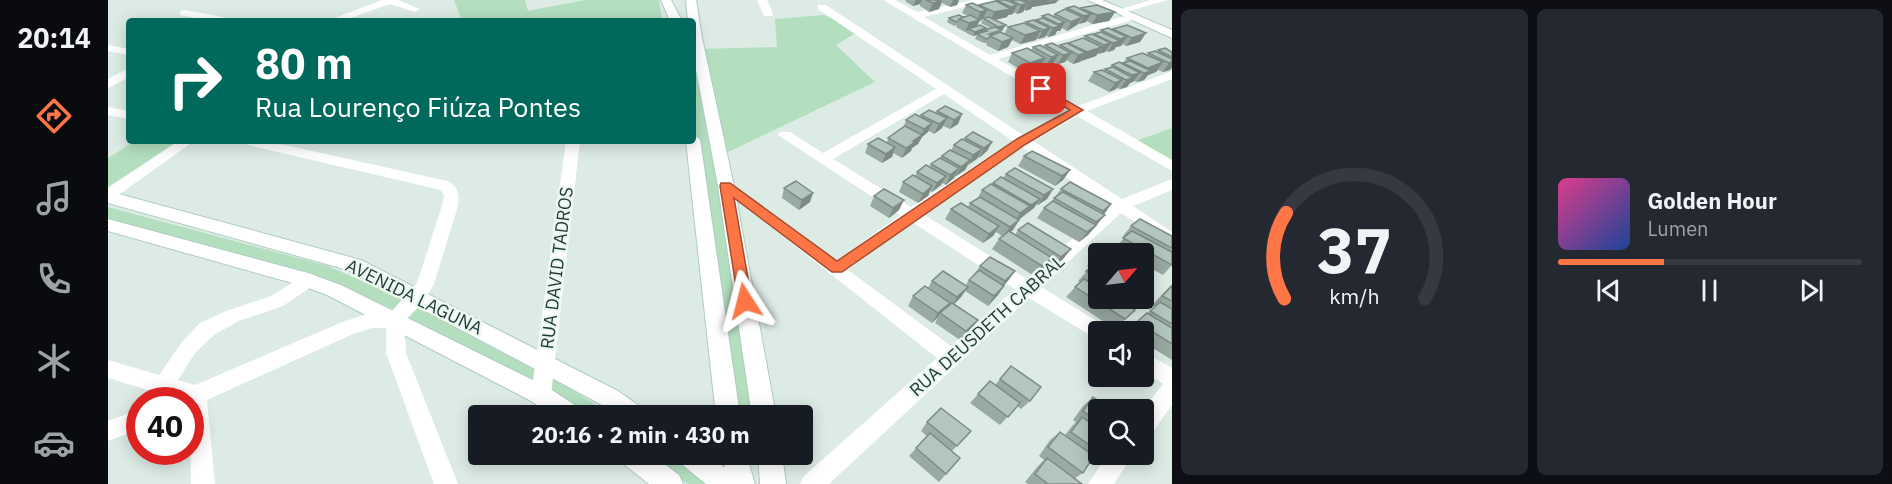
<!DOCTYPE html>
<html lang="pt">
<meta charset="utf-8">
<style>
body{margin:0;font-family:"IBM Plex Sans",sans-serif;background:#242831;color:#f1f3f6;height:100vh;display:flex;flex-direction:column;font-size:22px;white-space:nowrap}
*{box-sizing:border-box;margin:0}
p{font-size:20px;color:#9ea1a6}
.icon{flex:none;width:33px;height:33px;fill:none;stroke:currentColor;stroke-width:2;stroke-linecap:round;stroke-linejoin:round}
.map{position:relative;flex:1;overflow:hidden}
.sheet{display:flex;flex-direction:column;gap:9px;padding:9px;background:#0d0f14;width:720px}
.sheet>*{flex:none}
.top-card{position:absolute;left:18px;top:18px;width:570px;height:126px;border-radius:6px;box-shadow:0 3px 15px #0003;background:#00695c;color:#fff;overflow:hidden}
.needle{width:39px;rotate:62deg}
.buttons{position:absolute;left:980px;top:243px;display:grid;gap:12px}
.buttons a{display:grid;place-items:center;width:66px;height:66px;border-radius:6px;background:#171b24;box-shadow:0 3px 15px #0003;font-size:30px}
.speed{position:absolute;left:18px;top:387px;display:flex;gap:12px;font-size:30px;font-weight:700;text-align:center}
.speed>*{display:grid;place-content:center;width:78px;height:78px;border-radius:50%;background:#171b24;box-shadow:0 3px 15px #0003;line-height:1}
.speed .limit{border:9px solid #d22;background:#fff;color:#111}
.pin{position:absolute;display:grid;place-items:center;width:51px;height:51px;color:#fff;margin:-26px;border-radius:12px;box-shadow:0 3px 9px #0006}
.me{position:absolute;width:66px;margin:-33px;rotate:351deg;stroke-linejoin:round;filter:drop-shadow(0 0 4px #0008)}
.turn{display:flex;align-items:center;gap:21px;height:126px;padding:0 30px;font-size:27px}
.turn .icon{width:78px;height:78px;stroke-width:2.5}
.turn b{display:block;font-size:42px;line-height:51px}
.sheet .tile{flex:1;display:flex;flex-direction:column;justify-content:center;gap:9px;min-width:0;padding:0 21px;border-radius:9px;background:#242831}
.sheet .dial{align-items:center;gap:0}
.dial svg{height:156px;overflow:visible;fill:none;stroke:#363941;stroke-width:7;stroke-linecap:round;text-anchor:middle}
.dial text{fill:#f1f3f6;stroke:none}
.song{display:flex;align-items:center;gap:18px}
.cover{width:72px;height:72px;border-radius:9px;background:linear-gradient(135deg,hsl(330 70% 55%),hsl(220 70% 35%))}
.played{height:6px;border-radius:3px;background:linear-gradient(90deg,#ff7646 35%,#363941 35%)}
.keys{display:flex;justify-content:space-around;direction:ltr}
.sheet .tiles{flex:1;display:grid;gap:9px;grid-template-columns:repeat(2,1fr)}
.trip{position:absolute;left:360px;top:405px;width:345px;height:60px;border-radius:6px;background:#171b24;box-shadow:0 3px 15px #0003;font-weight:700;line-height:60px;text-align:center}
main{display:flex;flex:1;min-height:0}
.menu{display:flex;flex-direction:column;width:108px;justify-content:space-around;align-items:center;background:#090b0e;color:#9ea1a6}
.menu .icon{width:42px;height:42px}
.menu .on{color:#ff7646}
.menu b{font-size:27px;color:#f1f3f6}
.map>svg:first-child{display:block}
.green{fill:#b3dfbf}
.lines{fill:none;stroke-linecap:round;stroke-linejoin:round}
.secondary-casing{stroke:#afccc1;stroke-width:2}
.street{fill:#fff;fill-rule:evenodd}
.secondary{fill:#fff;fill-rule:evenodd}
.wall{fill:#99aaa3;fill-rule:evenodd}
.shaded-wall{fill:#7d8b85}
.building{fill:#b2c6be;stroke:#7d8b85;stroke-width:1.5}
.route{fill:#ff7646;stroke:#a64d2e;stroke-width:1.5}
.labels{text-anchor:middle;stroke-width:5;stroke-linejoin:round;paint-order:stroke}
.street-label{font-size:18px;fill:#1d3b34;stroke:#edf7f2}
</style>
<main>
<nav class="menu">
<b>20:14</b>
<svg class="icon on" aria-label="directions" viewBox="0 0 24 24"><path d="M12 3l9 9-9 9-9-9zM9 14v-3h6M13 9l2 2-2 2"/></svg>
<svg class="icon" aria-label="music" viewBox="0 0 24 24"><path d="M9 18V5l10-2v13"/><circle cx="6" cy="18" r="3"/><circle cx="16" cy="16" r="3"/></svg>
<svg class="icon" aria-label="phone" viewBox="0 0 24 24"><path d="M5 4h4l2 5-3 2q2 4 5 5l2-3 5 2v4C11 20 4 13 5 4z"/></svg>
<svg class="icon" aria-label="climate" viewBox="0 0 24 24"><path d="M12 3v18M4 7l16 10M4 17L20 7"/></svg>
<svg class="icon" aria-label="car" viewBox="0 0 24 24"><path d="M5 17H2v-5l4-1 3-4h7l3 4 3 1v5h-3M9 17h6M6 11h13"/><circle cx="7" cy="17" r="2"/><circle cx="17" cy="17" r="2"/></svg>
</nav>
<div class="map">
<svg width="1064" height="484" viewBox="0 0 1064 484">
<rect width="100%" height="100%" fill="#ddebe5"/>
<path class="green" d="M346,0H417L420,11L477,0H551L554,21H354Z
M716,15L751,31L728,45L767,82L618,153L592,49L669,47L667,19Z
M585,41L651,415H623L585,111Z
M1064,128V166L1025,142Z
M27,141H72L0,187V158Z
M0,207L220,266L288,296L404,356L455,384L503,415H477L428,384L283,308L179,270L0,219Z
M537,455H563L609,484H580Z"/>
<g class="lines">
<g class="secondary-casing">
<path id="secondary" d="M553,0H563L574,21H562Z
M578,0H588L594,38L626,186L668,416H644L610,186L585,54V21H580Z
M980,0H994L1064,30V38Z
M585,135L592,139L632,416H608L578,141H585Z
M0,191L253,260L510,391L534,408L537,416H507L494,405L429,370L240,270L0,203Z
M0,219L200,273L233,285L441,388L471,408L474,416H443L425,402L219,295L195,286L0,231Z
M510,454H543L571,475L575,484H541L513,462Z
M568,454H600L617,468L614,454H638L647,484H598L571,462Z
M650,454H674L678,484H652Z"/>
</g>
<path class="street" d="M274,0H290L312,9L307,12L282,4L234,21H219Z
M649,0H659L665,14L664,16H656Z
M775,0H787L809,12L865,0H884L816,17L882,55L1020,15H1028V19L890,59L970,106L1064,71V79L979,111L1064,160V171L969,116L925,141L1014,199L1064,179V190L1025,206L1064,232V246L1013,213L933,287L997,326L999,332H990V340L921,298L721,484H692L696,476L829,358L611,186L613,183H623L728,261L792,215L670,135L672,132H682L715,153L828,89L710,9V5H718L915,135L960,110ZM836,94L905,141L803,207L725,159ZM914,147L1001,206L919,279L815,214ZM804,222L907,289L843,346L740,270Z
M1043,0H1060L1011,14L1006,11Z
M76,10L120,18L125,21H103L72,15V11Z
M0,45L21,49V55L0,51Z
M21,68V77L0,88V79Z
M0,107L21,111V119L0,115Z
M70,141H86L5,199L0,200V188Z
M133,141H159L339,181C350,184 352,196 350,206L326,284L316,301L296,322L298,353L350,484H326L278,353V328H264L245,334L99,400L107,484H83L82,400H66L67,398L0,378V360L51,375L74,342L92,323L118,311L163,296L200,273L206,275L209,280L206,285L175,306L131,321L106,335L87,353L70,380L87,385L232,323L264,312H283L309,283L334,206L336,196L333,190L140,145Z
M458,141H472L443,395L440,402L433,404L426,402L423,395Z
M1035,352L1064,368V405L1043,434L1035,437V410L1055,384L1035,371Z
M32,409V429L0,441V421Z
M1000,454H1025L1006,484H980Z"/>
<use href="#secondary" class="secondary"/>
</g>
<path class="wall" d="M797,0H851L849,5L842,7L834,3L831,9L821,12L812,6V4L805,6L798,2V1Z
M887,0H951L949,1L948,3L924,7L923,9L916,10L915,12L909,14L906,12L905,14L900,15L899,17L887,20L895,29L894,30L893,33L896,34L900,27L917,24L918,22L928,21V20L932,19L934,16H945L947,14L958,9L959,8L971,9L972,8L1007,12L1001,21L984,24L979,21L978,22L970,24L969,25L959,31L954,28L952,31H949L947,35L940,37L938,35L937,37L930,39L929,38L928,40L912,44L904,40L900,47L890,51L878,45L879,43H876L867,39L869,35L865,36L858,33L859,31L857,32L848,27L849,25L846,26L839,22L841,18L855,17L860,16L854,13L858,5L871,6V5L887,2ZM875,19L873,23L882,28L878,29L869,26L872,20Z
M1005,29L1032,42L1018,46L1014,44L1013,46L1008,47L1006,50L1000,52L998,51L997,52L989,54L988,56L965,64L958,60L957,62L950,64L946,62L945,64L938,66L934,64L932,67L917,72L900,62L904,53L923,50L925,47H936L937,45L951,47L952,45L959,44L960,43L976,38L977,36L985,35L986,34L992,32L993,30H1004Z
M1050,50L1064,52V69L1063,68L1062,70L1055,72L1050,70L1048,72L1040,75L1036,80L1029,82L1026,81L1022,83L1019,87L1012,89L1009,88L1008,89L1001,92L980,81L986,72L996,71L997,69L1001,68L1004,65L1014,64L1019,58L1039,55L1040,53L1049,52Z
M829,111L854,114L850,124L842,129L835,126L834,128L826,134L821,131L814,137L810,144L804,148L803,151L794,158L785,153L784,157L774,163L757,153L760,144L779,143L780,138L796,126L798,120L812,117L813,115L828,113Z
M857,138L884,142L879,151L871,158L870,157L860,165L857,170L848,176H847L846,178L838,185L834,183L833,185L824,192L822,191L820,196L810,203L791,192L795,182L807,176L809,172L821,167L823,164L843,150L846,145L856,140Z
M916,156L962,170L955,180L947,186L910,166Z
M898,174L945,189L939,199L930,205L928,204L926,208L911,220L905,230L902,232L907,235L910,230L963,249L955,259L946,267L940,263L936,268L926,276L884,249L891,239L894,236L888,232L885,236L875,243L837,219L843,209L860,207L862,203L869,199L874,190L884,185L885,183L895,178Z
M676,188L702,202L691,210L674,198Z
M953,189L1003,204L989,225L980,235L971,242L929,218L936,208L943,202Z
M766,196L791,210L781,218L762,206Z
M1023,226L1064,236V265L1055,275L1035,264V254H1017L1007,248L1017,237L1015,236Z
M990,254V298H1031L1022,307L1027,310L1007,329L958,297L972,282L970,281L982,268L979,266Z
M872,266L907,271L896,285L890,295L880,306L857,291L853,297L846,304L870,320L863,329L852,340L827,323L830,317L824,323L800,306L805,296L820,288L824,281L857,286L861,280L866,275Z
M1064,284V360L1035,342V332H1020L1039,313H1040L1047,307L1044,305Z
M903,366L922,401L913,409L909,406L892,425L862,403L882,381L887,385Z
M985,397L990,410V454H999L998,457L986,465L982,462L975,473L967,478L974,484H920L917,482L930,466L936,460L931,456L942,440L952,432L957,435L964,426L968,422L965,420L975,406Z
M819,422L863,431L844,451L838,474L831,482L801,456L819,436L813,431Z"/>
<path class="shaded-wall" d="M808,0H814L812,4L805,6Z
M834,0L831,9L821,12L825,3Z
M845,0H851L849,5L842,7Z
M951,0L949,1L948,3L924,7L923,9L917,11L921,2L927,1Z
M920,3L915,12L909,14L913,5Z
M909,5L905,14L900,15L899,17L882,21L886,12L902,9L903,7Z
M879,10L875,19L869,21L872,12Z
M1007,12L1001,21L984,24L989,15Z
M983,14L978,22L971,24L976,16Z
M974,17L969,25L959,31L963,22Z
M872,20L868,28L860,29L859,31L857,32L861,23Z
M957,22L952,31H949L947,35L940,37L945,28L949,27L950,24Z
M898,25L895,29L888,31L890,27Z
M878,28L876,30L875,33L869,34V35L865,36L867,32Z
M942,28L937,37L930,39L935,30Z
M932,31L928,40L912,44L917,35Z
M1038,33L1032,42L1018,46L1024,38Z
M1019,37L1013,46L1008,47L1006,50L1000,52L1005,43L1010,41L1012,39Z
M905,38L900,47L890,51L894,42Z
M1003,43L997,52L990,54L996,45Z
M994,47L988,56L973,61L979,52Z
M963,53L957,62L950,64L955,55Z
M978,53L972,62L965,64L970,55Z
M950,55L945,64L938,66L943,57Z
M937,58L932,67L917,72L922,63Z
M1055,62L1048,72L1040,75L1036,80L1029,82L1040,68Z
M1064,62V67L1062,70L1055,72L1061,63Z
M1032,73L1025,82L1022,83L1019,87L1012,89L1018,80L1022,79L1024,75Z
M1014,80L1008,89L1001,92L1007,83Z
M854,114L850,124L842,129L846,120Z
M839,118L834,128L826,134L831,124Z
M824,123L820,132L814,137L810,144L804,148L803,151L794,158L798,148L805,141L813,136L816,129Z
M884,142L879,151L871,158L876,148Z
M787,147L784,157L774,163L778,154Z
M874,149L869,159L860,165L865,155Z
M862,160L857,170L848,176L853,167Z
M851,168L846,178L838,185L842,175Z
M962,170L955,180L947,186L954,176Z
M838,176L833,185L824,192L829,183Z
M824,186L820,196L810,203L815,194Z
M945,189L939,199L930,205L936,195Z
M705,193L702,202L691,210L694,200Z
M932,199L926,208L916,215L923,205Z
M796,200L791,210L781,218L785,208Z
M1003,204L996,214L987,221L995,211Z
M922,206L915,216L906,223L912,213Z
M997,215L980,235L971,242L988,222Z
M911,220L905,230L895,237L902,227Z
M891,226L885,236L875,243L881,234Z
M963,249L955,259L946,267L953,257Z
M944,258L936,268L926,276L934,266Z
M907,271L900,281L890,291L897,281Z
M896,286L890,295L880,306L886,296Z
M860,287L853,297L843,307L849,297Z
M842,303L836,312L832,313L830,317L824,323L830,313Z
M870,320L863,329L852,340L858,331Z"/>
<path class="building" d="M818,0H834L825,3Z
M888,0H898L909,5L903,7Z
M902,0H912L920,3L913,5Z
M916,0H926L927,1L921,2Z
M926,0H941L927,2V1Z
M888,1L903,9L886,12L871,5Z
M864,3L879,10L872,12L858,5Z
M989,5L1007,12L989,15L972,8Z
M966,6L983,14L976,16L959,8Z
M957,9L974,17L963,22L947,14Z
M940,14L957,22L950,24L934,16Z
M851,15L855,17L851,19L850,21L848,22L841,18Z
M862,15L872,20L861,23L851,19Z
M881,17L898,25L890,27L875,18Z
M935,18L952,26L945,28L928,20Z
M925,20L942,28L935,30L918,22Z
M916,23L932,31L917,35L900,27Z
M872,25L878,28L867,32L860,29Z
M1019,25L1038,33L1024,38L1005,29Z
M887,27L894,30L881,34L884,35L882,36L881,38L878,39L869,34L879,31L876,30Z
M1000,28L1019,37L1012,39L993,30Z
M892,32L905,38L894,42L882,36Z
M993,32L1012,41L1005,43L986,34Z
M984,34L1003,43L996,45L977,36Z
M975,38L994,47L979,52L960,43Z
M944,43L963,53L955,55L937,45Z
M959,43L978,53L970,55L952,45Z
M932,45L950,55L943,57L925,47Z
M919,48L937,58L922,63L904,53Z
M1057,48L1064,52V57L1050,50Z
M1047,51L1064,59V62L1061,63L1040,53Z
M1034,53L1055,62L1040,68L1019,58Z
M1022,61L1043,71L1036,73L1015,63Z
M1011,62L1032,73L1024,75L1004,65Z
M1005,67L1025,78L1018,80L997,69Z
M994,70L1014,80L1007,83L986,72Z
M837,106L854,114L846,120L829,111Z
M821,110L839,118L831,124L813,115Z
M807,114L824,123L816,129L798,120Z
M797,126L814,135L805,141L807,142L798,148L780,138Z
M865,132L884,142L876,148L857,138Z
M770,138L787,147L778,154L760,144Z
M854,139L874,149L865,155L846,145Z
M842,150L862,160L853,167L834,156Z
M924,151L962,170L954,176L916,156Z
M832,158L851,168L842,175L823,164Z
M818,165L838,176L829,183L809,172Z
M907,168L945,189L936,195L898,174Z
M805,175L824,186L815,194L795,182Z
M893,177L932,199L923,205L885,183Z
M688,181L705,193L694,200L676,188Z
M962,182L1003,204L995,211L953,189Z
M883,184L922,206L912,213L874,190Z
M776,189L796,200L785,208L766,196Z
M955,192L997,215L988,222L946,198Z
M872,197L911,220L902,227L862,203Z
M945,201L988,225L979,232L936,208Z
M853,203L891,226L881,234L843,209Z
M1032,219L1064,236V248L1023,226Z
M920,223L963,249L953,257L910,230Z
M901,231L944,258L934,266L891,239Z
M1024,231L1064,252V265L1015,238Z
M997,249L1005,254H991Z
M882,257L907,271L897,281L872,266Z
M987,263L990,264V278L978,271Z
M871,270L896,286L886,296L861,280Z
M835,271L860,287L849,297L824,281Z
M1035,271L1045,276L1037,285L1035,284Z
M976,279L990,287V298H1008L1027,310L1017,319L967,287Z
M817,286L842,303L830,313L805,296Z
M1063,287H1064V301L1054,296Z
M1052,302L1064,309V324L1042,311Z
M844,303L870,320L858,331L832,313Z
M1039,313L1064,328V344L1029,322Z
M903,366L933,387L922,401L892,379Z
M882,381L912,403L900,417L870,394Z
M985,397L1004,410H990V422L975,411Z
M833,408L863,431L849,446L819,422Z
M974,417L990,428V451L963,432Z
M952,432L986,456L975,473L940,447Z
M822,433L852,458L838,474L808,448Z
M939,458L974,484H940L927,474Z"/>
<path class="route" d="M933,86L975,110L918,144L734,272H724L626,198L644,301L642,305H631L612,186L613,183H622L729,261L909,139L962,110L930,92V87Z"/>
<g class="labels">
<g class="street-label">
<text transform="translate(449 268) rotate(-83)" y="6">RUA DAVID TADROS</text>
<text transform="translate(306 297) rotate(26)" y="6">AVENIDA LAGUNA</text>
<text transform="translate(879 326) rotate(-42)" y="6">RUA DEUSDETH CABRAL</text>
</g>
</g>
</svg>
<div class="buttons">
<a><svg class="needle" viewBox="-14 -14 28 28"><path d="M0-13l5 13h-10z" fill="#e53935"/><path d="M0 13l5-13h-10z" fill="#9ea1a6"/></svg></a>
<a><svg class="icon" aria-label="sound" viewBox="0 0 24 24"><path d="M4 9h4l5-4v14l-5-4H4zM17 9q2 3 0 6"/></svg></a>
<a><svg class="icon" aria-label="search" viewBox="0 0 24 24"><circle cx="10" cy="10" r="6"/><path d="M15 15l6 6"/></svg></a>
</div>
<div class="speed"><div class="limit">40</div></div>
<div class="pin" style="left:933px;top:89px;background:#d93025"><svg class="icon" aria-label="arrive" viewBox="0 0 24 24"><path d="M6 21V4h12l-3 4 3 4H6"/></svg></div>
<svg class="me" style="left:637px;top:301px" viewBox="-20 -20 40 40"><path d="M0-17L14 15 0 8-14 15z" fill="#ff7646" stroke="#fff" stroke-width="4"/></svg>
<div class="trip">20:16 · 2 min · 430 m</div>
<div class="top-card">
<div class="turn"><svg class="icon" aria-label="right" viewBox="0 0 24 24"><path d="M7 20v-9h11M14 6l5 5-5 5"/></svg><div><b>80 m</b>Rua Lourenço Fiúza Pontes</div></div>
</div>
</div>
<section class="sheet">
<div class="tiles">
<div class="tile dial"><svg viewBox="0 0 100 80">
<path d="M14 69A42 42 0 1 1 86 69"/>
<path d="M14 69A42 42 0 0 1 15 25" stroke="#ff7646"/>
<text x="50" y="56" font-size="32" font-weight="700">37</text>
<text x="50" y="72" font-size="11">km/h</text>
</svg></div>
<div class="tile">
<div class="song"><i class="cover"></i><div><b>Golden Hour</b><p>Lumen</p></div></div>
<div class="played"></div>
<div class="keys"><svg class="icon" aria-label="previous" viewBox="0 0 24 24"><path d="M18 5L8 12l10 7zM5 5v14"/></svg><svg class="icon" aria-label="pause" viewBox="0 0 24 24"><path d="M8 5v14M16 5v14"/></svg><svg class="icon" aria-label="next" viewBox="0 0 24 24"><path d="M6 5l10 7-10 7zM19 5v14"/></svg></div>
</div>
</div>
</section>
</main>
